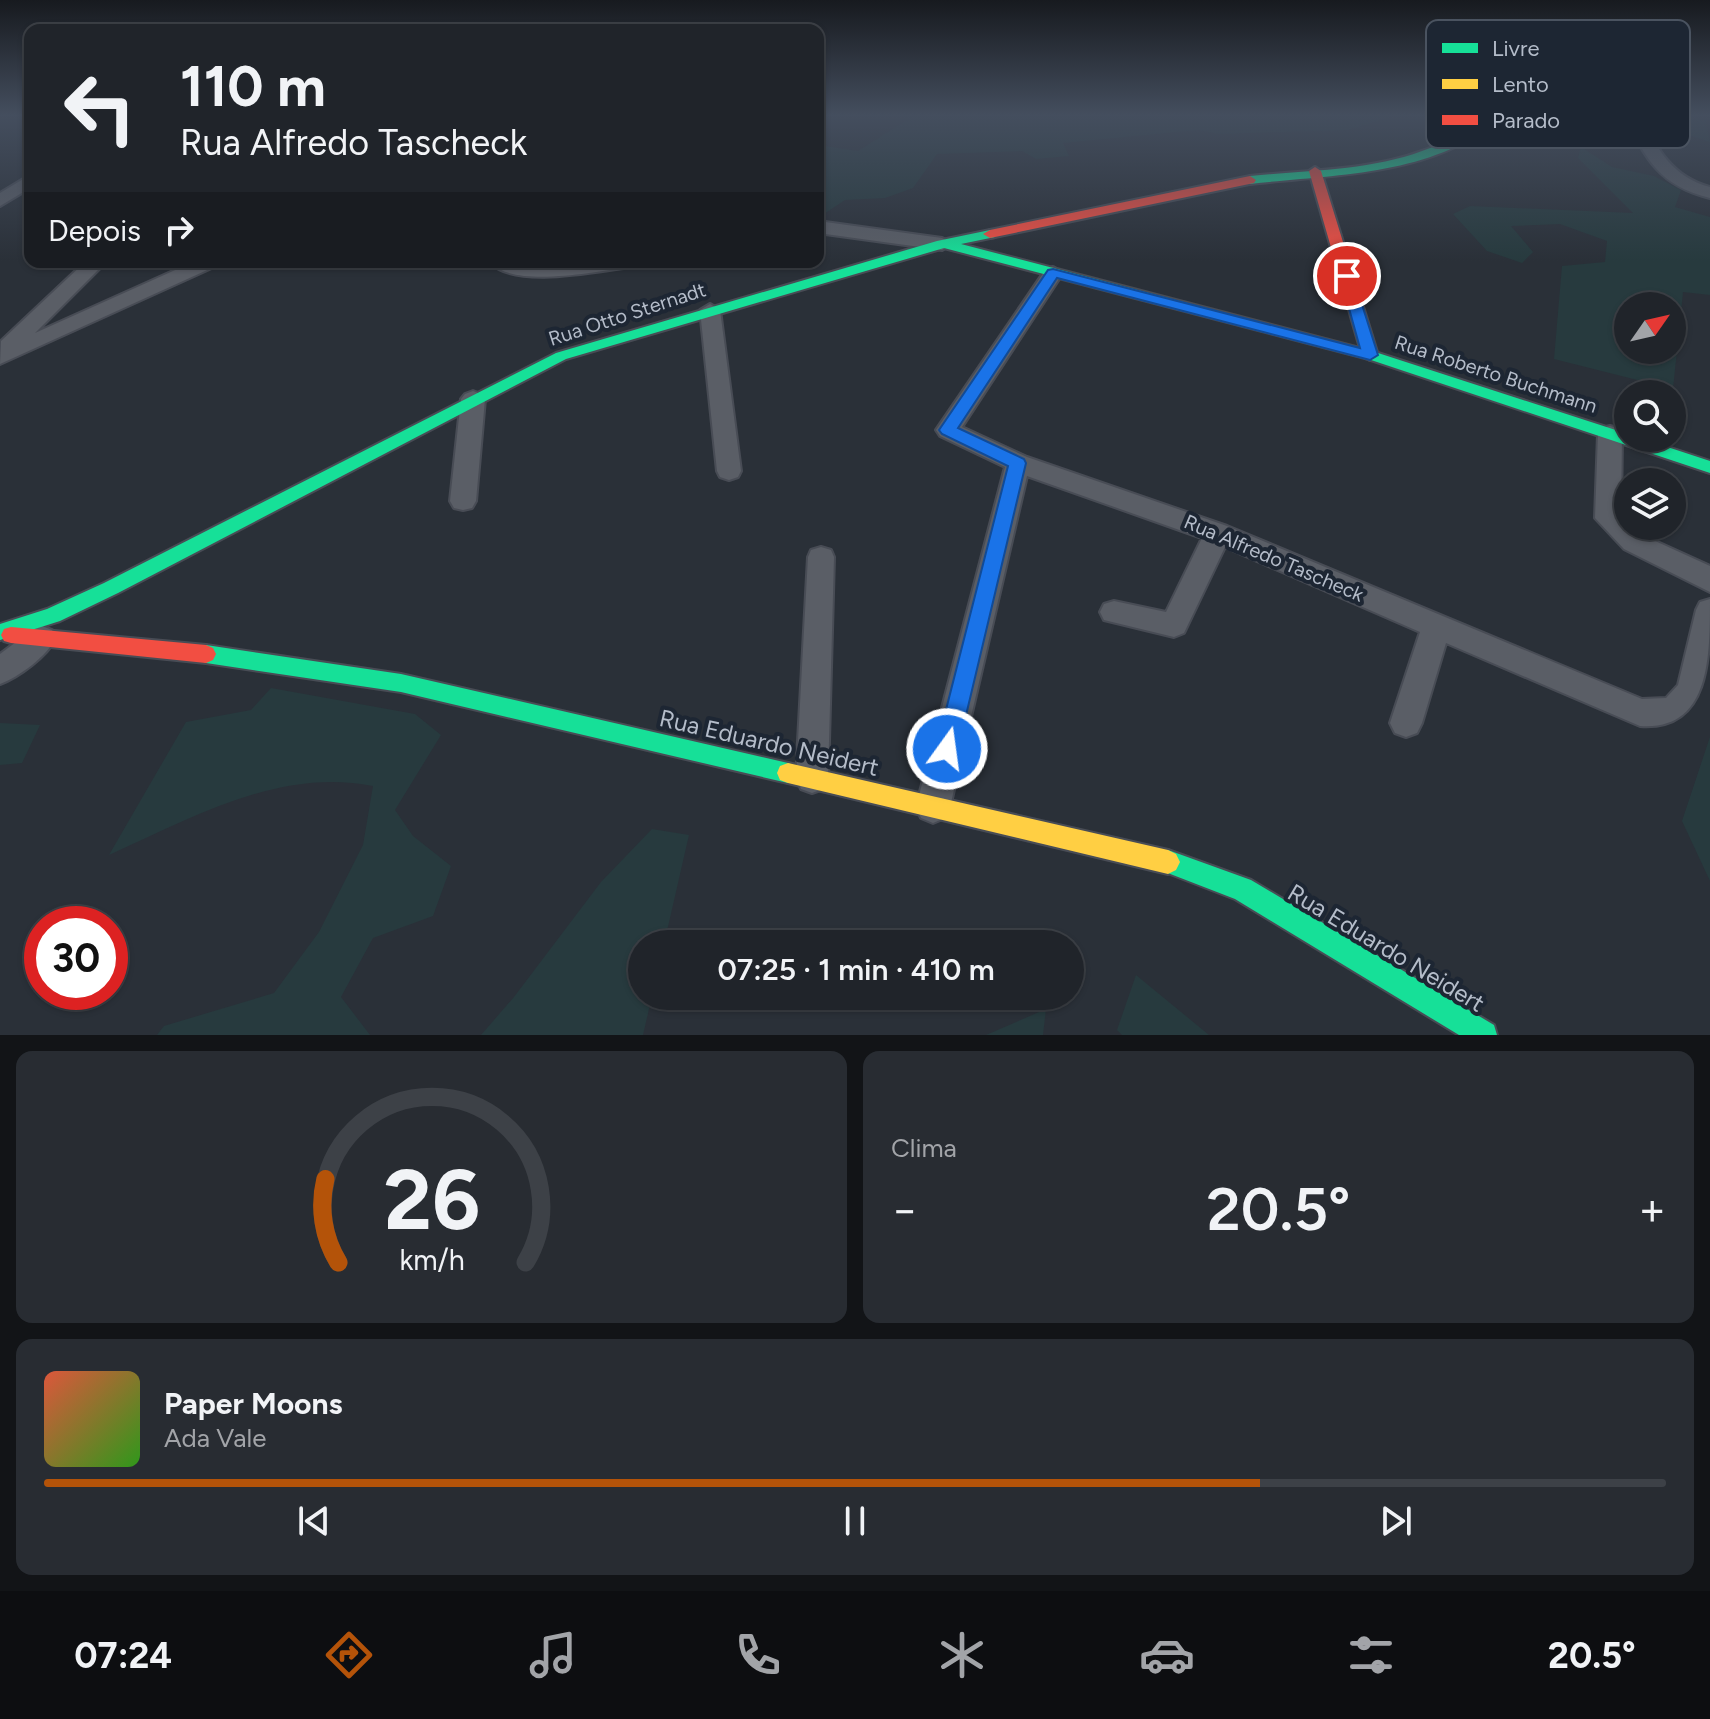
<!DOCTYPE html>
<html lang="pt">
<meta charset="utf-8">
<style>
body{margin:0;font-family:Figtree,sans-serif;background:#282c32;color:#f1f3f6;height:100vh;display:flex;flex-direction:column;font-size:30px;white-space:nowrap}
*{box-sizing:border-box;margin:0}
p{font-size:26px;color:#a2a4a8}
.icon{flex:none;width:44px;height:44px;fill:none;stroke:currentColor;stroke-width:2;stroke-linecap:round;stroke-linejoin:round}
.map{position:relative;height:1035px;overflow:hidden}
.drawer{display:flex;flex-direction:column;gap:16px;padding:16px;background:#121417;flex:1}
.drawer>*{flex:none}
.top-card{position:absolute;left:24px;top:24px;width:800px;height:244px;border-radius:16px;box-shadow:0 2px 6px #0004,0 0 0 2px #3d4147;background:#20242a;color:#f1f3f6;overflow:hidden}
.needle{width:52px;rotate:56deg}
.tools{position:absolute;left:1614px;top:292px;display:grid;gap:16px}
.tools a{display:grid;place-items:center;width:72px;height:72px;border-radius:50%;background:#20242a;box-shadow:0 2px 6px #0004,0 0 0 2px #3d4147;font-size:40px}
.speed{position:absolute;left:24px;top:906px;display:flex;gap:16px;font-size:40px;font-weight:700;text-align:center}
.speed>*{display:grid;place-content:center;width:104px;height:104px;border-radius:50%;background:#20242a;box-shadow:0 2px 6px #0004,0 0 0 2px #3d4147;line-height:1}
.speed .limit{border:12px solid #d22;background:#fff;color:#111}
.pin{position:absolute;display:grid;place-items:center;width:68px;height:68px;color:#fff;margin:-34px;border:4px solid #fff;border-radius:50%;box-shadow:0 2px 8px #0007}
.me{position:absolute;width:88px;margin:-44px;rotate:14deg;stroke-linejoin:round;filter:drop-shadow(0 0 6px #0008)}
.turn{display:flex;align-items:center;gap:28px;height:168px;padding:0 24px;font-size:36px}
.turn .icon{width:104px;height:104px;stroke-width:2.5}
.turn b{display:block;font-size:56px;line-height:68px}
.then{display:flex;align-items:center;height:76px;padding:0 24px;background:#0003;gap:16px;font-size:30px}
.big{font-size:60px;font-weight:600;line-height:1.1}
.drawer .card{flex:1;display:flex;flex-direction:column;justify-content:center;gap:12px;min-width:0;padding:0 28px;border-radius:16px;background:#282c32}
.drawer .dial{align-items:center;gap:0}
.dial svg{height:208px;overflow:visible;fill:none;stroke:#3d4147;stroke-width:7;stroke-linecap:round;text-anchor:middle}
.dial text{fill:#f1f3f6;stroke:none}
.song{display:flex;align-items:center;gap:24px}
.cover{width:96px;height:96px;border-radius:12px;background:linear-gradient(135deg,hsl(10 70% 55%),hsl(110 70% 35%))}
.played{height:8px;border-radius:4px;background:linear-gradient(90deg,#b45309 75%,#3d4147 75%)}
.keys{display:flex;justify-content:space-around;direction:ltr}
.heat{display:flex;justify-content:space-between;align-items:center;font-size:44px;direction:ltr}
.drawer .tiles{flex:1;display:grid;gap:16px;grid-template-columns:1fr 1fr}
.card:last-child{grid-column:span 2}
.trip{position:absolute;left:628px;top:930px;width:456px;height:80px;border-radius:40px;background:#20242a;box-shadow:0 2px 6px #0004,0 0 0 2px #3d4147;font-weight:600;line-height:80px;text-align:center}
.tab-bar{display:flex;height:128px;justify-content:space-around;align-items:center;background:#0d0e11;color:#a2a4a8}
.tab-bar .icon{width:56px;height:56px}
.tab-bar .selected{color:#b45309}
.tab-bar b{font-size:36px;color:#f1f3f6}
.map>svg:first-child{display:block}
.green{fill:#273a3e;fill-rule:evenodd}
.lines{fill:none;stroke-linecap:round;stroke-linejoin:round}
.street-casing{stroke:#484c55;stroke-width:4}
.fast-casing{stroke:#484c55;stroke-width:4}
.slow-casing{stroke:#484c55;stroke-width:4}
.jam-casing{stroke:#484c55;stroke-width:4}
.street{fill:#5a5e66;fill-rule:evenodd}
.fast{fill:#16e098;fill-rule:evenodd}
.slow{fill:#ffcf43;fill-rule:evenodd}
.jam{fill:#f24e42;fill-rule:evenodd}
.route{fill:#1a73e8;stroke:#114b97;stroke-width:2}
.labels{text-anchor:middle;stroke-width:8;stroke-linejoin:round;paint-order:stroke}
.street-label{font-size:20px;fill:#b4bcc9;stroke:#1d2633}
.near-street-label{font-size:24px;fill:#b4bcc9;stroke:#1d2633}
.key{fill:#1d2633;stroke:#4a5360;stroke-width:2}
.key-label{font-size:22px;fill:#b4bcc9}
</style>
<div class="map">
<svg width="1710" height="1035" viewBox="0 0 1710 1035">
<rect width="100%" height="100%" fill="#2a3038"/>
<path class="green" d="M913,116H1394L1348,130L1219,134L1198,130L1063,143L1069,156L1036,159L1022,151L937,154L913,188L885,198L845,200L818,218V145L858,151Z
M1640,116H1686L1706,121L1710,142L1643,120Z
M1581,147L1612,167L1654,176L1681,190L1675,207L1710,217V295L1683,292L1673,389L1554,359L1562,266L1605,262L1607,241L1560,224L1511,226L1533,252L1522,263L1487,251L1453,214L1470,206L1633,213L1578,158ZM1672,306V350H1628V306Z
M271,688L415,714L441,735L395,810L413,836L451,866L433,916L373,938L341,997L370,1035H157L164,1026L274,993L319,932L363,845L373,786C280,767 192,818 109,855L186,722L251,710Z
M0,723L40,725L22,763L0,765Z
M1710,737V881L1682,821Z
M652,829L689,835L664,944H642V996H652L643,1035H481L514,997L601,882Z
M1136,975L1209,1035H1122L1117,1030Z
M1046,1009L1043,1035H986Z"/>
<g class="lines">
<g class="street-casing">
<path id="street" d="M1625,116H1641C1657,149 1672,177 1710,187V198C1660,186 1646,160 1625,116Z
M30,175V188L0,206V193Z
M818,221L942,238L952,244L942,250L818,233Z
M85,262H106L35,333L193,262H219L216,266L0,364L1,341Z
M519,262L546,265L634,262L624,268C593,272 515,288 491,263Z
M1053,267L1063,273L962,427L1027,457L1227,526L1642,699L1666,698L1678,685L1696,610L1700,602L1710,599C1710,658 1710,731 1640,726L1446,643L1422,723L1417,733L1406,737L1395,733L1390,723L1420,632L1225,547L1184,633L1174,637L1104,620L1100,612L1104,604L1114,601L1166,612L1202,538L1027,476L950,807L945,818L933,823L921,818L916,807L1005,467L940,436L936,430L1046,269Z
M710,304L720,310L741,471L738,477L729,480L720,477L717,471L700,310Z
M473,391L481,394L485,399L476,501L472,508L463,510L454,508L450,501L461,399L465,394Z
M1610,426L1618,428L1622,434L1621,515L1628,521V526H1633L1642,535L1710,566V592L1624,549L1595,518L1598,434L1602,428Z
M821,547L831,550L834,557L828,778L823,789L812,793L801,789L796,778L808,557L811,550Z
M42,626L52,630L56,638C47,656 19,677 0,684V654L32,630Z"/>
</g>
<g class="fast-casing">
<path id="fast" d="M1488,116H1502C1435,177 1334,174 1250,184L1244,180L1250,176C1307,170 1368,171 1422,151C1446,143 1467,129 1488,116Z
M990,230L995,231V237L961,244L1375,352L1628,434V438H1640L1710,461V473L1365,358L944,248L566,359L118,593L60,621L0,640V624L47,609L104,583L556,353L937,241Z
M206,645L401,674L788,763L796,766L799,773L796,780L788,783L401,692L206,663L199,660L196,654L199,648Z
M1168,850L1251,880L1494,1025L1497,1035H1459L1235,899L1160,870L1156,862L1160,854Z"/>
</g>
<g class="slow-casing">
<path id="slow" d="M788,763L1168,850L1176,854L1180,862L1176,870L1168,874L788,783L780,780L777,773L780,766Z"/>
</g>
<g class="jam-casing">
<path id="jam" d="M1315,167L1321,171L1378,355L1375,358L1370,360L1362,355L1309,171Z
M1250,176L1256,180L1254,183L990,238L983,234L990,230Z
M11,627L206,645L213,648L216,654L213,660L206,663L11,643L4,641L1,635L4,629Z"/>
</g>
<use href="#street" class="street"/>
<use href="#fast" class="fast"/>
<use href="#slow" class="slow"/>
<use href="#jam" class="jam"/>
</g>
<linearGradient id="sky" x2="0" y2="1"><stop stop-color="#171a1f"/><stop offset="0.44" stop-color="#444e5e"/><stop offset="1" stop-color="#444e5e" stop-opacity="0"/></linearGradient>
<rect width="1710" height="261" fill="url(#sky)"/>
<path class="route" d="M1053,269L1360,348L1340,276L1352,273L1378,355L1370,360L1057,278L958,428L1024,459L1026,463L958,749L955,757L947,759L939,757L936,749L1008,466L942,434L939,430L1048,270Z"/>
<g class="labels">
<g class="street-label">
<text transform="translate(627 314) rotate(-18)" y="7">Rua Otto Sternadt</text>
<text transform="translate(1496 374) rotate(18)" y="7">Rua Roberto Buchmann</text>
<text transform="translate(1274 558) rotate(23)" y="7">Rua Alfredo Tascheck</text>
</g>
<g class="near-street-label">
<text transform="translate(769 743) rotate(13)" y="8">Rua Eduardo Neidert</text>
<text transform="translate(1386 948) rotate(31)" y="8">Rua Eduardo Neidert</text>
</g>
</g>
<rect x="1426" y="20" width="264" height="128" rx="12" class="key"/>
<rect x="1442" y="43" width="36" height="10" fill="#16e098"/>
<rect x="1442" y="79" width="36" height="10" fill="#ffcf43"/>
<rect x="1442" y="115" width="36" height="10" fill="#f24e42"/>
<g class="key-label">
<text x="1492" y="56">Livre</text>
<text x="1492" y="92">Lento</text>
<text x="1492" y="128">Parado</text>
</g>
</svg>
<div class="tools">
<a><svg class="needle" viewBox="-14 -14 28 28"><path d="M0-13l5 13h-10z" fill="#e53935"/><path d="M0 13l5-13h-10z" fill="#a2a4a8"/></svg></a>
<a><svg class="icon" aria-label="search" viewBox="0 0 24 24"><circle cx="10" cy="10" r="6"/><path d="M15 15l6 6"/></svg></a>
<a><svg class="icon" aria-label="layers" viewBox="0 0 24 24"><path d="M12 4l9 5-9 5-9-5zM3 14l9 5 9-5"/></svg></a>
</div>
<div class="speed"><div class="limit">30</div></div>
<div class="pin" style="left:1347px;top:276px;background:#d93025"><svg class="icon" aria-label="arrive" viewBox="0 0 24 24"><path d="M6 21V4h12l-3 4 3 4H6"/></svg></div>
<svg class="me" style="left:947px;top:749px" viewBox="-20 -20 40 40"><circle r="17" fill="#1a73e8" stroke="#fff" stroke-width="3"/><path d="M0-11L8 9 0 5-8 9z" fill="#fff"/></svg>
<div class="trip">07:25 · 1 min · 410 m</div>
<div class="top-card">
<div class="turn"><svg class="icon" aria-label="left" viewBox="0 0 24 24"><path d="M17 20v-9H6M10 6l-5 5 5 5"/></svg><div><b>110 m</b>Rua Alfredo Tascheck</div></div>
<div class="then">Depois<svg class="icon" aria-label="right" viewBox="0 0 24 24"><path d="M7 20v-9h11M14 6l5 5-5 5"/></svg></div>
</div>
</div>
<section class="drawer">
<div class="tiles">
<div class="card dial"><svg viewBox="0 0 100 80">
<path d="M14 69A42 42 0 1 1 86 69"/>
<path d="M14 69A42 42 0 0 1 9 37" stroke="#b45309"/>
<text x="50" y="56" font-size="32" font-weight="700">26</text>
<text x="50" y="72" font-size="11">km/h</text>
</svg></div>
<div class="card"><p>Clima</p>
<div class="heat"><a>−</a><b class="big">20.5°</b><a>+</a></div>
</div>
<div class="card">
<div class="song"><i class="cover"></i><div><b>Paper Moons</b><p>Ada Vale</p></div></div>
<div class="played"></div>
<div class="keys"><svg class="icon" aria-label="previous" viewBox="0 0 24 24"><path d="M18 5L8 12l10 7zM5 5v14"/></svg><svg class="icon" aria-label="pause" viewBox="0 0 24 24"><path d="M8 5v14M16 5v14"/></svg><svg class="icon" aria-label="next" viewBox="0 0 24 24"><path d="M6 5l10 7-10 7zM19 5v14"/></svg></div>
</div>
</div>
</section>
<nav class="tab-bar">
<b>07:24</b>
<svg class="icon selected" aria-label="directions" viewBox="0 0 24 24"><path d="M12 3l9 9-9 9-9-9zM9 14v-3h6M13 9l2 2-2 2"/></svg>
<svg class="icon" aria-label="music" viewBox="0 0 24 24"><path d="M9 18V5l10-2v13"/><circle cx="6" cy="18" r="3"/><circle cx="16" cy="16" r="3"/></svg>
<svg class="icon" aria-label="phone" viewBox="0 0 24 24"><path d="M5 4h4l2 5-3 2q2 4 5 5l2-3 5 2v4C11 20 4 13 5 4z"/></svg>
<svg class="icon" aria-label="climate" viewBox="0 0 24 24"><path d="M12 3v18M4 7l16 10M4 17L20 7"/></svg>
<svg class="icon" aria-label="car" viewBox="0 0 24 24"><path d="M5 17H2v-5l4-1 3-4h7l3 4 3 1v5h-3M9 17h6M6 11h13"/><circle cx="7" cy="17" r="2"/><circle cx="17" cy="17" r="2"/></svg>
<svg class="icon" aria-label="filters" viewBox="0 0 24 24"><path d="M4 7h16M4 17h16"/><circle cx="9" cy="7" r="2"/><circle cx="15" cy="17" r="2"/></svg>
<b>20.5°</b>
</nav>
